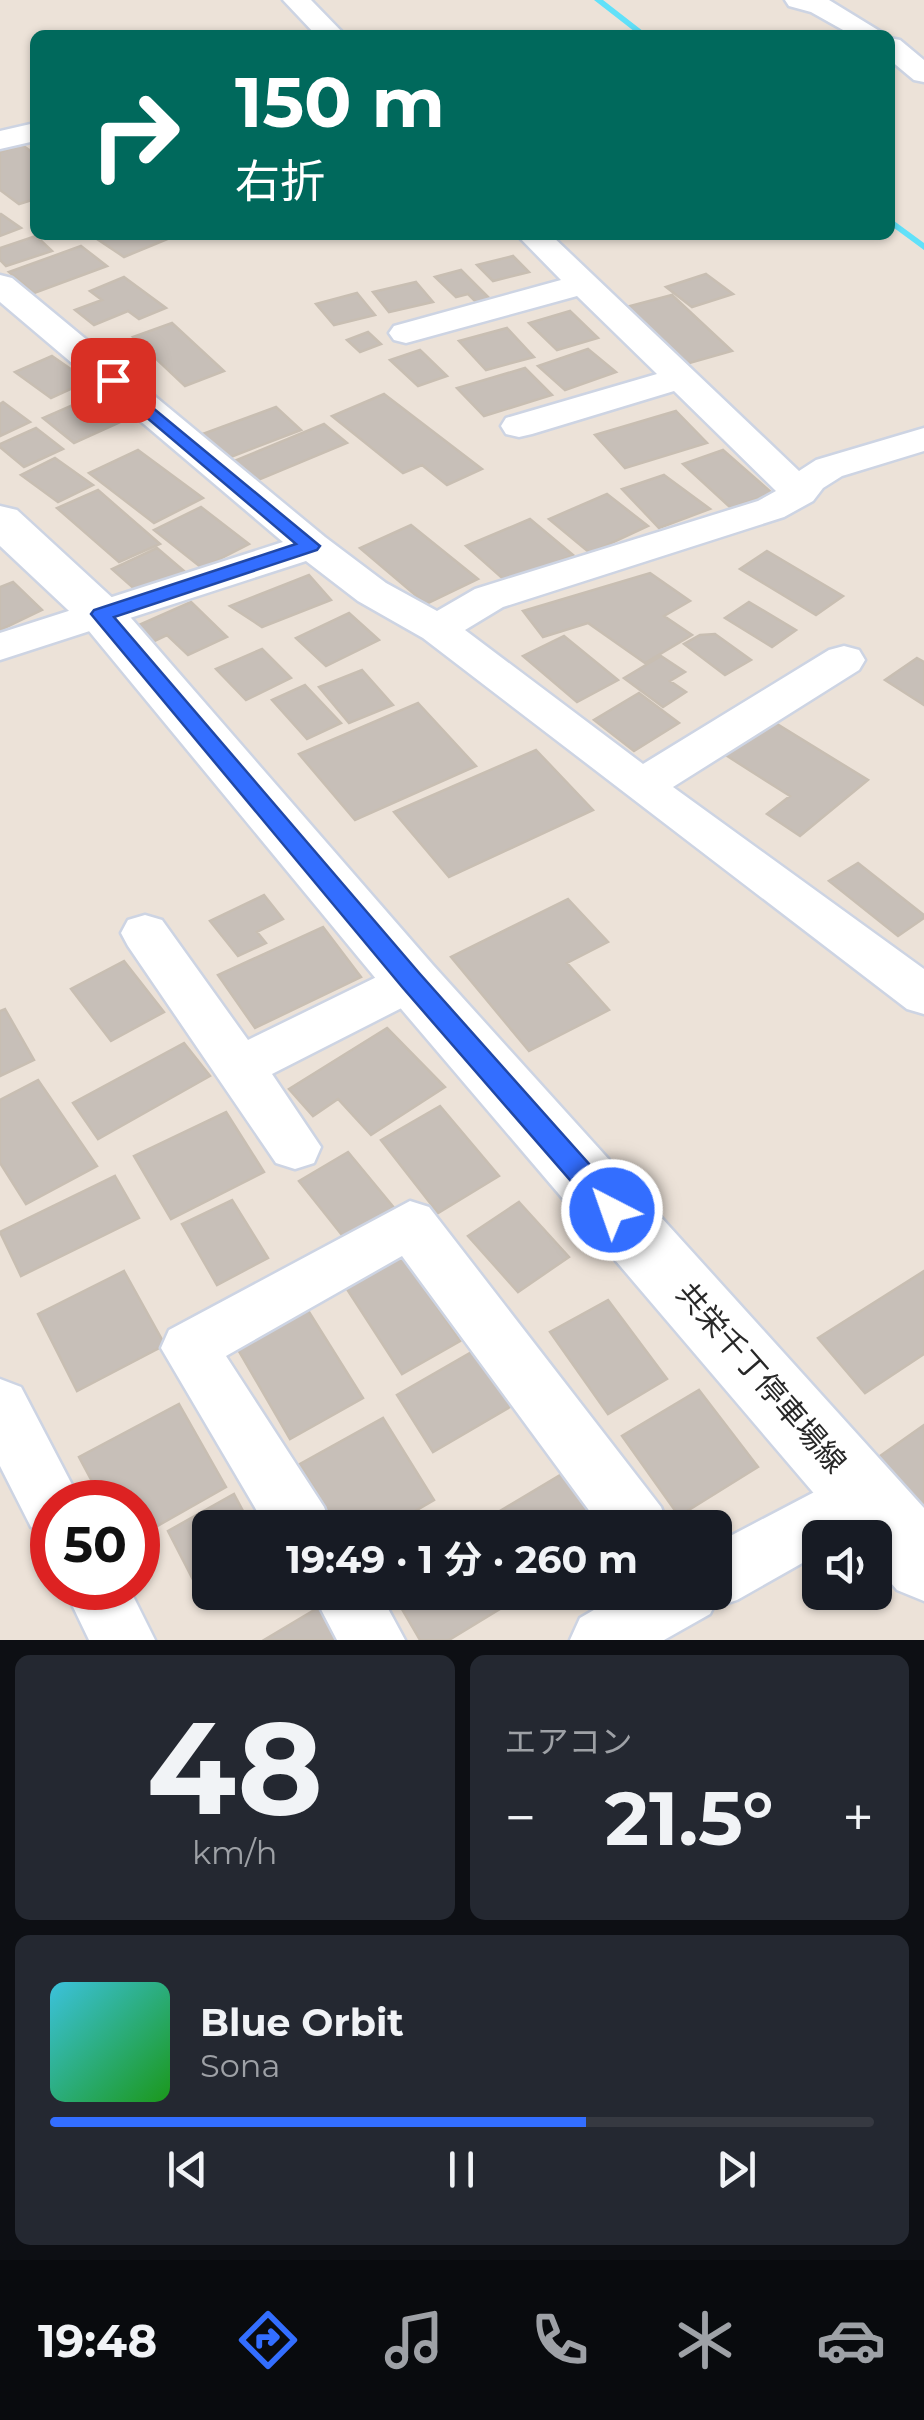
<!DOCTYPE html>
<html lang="ja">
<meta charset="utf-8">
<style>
body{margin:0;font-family:Montserrat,"Noto Sans JP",sans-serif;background:#242831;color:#f1f3f6;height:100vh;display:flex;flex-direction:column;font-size:38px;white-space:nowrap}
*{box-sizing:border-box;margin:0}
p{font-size:32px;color:#9ea1a6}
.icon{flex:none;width:55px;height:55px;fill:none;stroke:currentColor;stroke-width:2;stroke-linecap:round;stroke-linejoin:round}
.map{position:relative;height:1640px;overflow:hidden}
.panel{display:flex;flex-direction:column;gap:15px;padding:15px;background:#0d0f14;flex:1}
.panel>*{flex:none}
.guide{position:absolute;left:30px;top:30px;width:865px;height:210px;border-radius:15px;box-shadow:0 2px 8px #0004;background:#00695c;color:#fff;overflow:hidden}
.controls{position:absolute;left:802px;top:1520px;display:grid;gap:20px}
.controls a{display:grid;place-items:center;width:90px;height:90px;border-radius:15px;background:#171b24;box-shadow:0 2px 8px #0004;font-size:50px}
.speed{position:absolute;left:30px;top:1480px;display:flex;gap:20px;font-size:50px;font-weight:700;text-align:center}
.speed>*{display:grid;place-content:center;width:130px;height:130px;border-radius:50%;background:#171b24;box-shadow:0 2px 8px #0004;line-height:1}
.speed .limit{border:15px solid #d22;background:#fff;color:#111}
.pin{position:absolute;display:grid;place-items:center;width:85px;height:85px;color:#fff;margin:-42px;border-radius:20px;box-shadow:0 5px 15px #0006}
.me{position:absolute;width:110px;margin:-55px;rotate:319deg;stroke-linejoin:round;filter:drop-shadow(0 0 8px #0008)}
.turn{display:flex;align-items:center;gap:35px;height:210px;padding:0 40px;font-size:45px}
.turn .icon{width:130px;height:130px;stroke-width:2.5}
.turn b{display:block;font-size:70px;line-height:85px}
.big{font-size:75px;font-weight:700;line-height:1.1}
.panel .tile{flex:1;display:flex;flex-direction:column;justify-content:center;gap:15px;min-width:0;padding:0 35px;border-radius:15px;background:#242831}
.panel .dial{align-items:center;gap:0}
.dial b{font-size:130px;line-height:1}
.song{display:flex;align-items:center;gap:30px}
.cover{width:120px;height:120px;border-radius:15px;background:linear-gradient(135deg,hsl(190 70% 55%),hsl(120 70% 35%))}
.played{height:10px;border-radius:5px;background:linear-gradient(90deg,#336eff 65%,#363941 65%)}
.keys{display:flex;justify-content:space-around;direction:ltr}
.heat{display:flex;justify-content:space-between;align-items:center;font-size:55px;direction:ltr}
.panel .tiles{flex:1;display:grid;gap:15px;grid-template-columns:1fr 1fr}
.tile:last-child{grid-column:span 2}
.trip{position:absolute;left:192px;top:1510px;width:540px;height:100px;border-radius:15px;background:#171b24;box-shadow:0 2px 8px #0004;font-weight:700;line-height:100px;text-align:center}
.tab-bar{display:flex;height:160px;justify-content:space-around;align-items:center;background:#090b0e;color:#9ea1a6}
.tab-bar .icon{width:70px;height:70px}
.tab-bar .current{color:#336eff}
.tab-bar b{font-size:45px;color:#f1f3f6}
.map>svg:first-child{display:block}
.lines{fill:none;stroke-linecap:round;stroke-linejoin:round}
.stream{fill:#61e1f9;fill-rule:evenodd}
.building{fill:#c7bfb8;stroke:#c8beb2;stroke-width:2.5}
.minor-casing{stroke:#cdd4e3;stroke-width:5}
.secondary-casing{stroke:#cdd4e3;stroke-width:5}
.minor{fill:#fff;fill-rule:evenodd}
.secondary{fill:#fff;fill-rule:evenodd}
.route{fill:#336eff;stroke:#2148a6;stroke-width:2.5}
.labels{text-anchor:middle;stroke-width:9;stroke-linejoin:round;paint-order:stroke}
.street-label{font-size:30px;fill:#282828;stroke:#fff}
</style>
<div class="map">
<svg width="924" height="1640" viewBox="0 0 924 1640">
<rect width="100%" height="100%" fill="#ece2d8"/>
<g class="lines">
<path class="stream" d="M594,0H603L648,35H639Z
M890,218L924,243V250L890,225Z"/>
</g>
<path class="building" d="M22,145L35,154V199L19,204L0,190V152Z
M0,214H1L21,228L0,236Z
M91,235H177L124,257Z
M36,236L52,251L6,266L0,260V248Z
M81,246L107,266L34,293L9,272Z
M513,256L529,272L493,281L477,265Z
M461,270L494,303L478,304L468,294L456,297L435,277Z
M706,274L733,294L692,307L666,287Z
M124,277L166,308L139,319L128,311L94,325L75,310L102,300L90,291Z
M416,282L433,302L389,312L373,292Z
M357,293L375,315L334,325L316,304Z
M672,295L732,351L682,365L623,308Z
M570,311L598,338L557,350L529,323Z
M172,323L224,371L185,386L133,337Z
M507,328L534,357L486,370L459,341Z
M368,332L381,344L360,352L347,340Z
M588,349L616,372L565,390L538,366Z
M420,350L447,376L418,386L390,360Z
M52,356L88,381L51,398L15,372Z
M525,368L552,395L484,416L457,388Z
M384,394L482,469L447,485L422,465L403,473L332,416Z
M96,395L127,419L74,443L43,418Z
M3,402L30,422L0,436V404Z
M276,407L301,430L228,458L200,435Z
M676,411L707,443L625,468L595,435Z
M324,424L347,443L253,482L232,462Z
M36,428L63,449L24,467L0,447V444Z
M138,450L203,498L154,523L89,473Z
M723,450L772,493L731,508L683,464Z
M55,458L93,485L58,502L21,475Z
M664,475L710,509L659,528L622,489Z
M98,490L160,544L119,562L57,508Z
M607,494L648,526L590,553L549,519Z
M201,507L249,544L202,568L154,530Z
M530,519L573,555L509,584L466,546Z
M411,525L478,579L426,604L360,548Z
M157,548L191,577L164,579L138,592L112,569Z
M767,551L843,596L816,615L740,569Z
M650,573L690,601L664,616L692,635L645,663L588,623L543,637L523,611Z
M309,575L331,600L262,627L230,606Z
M13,582L42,610L0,630V587Z
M191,602L227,637L188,655L167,635L146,645L130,629Z
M749,602L796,630L772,647L725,618Z
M349,613L379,640L326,666L296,638Z
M715,634L751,660L725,675L684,644L700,635Z
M564,636L618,680L577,702L523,656Z
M262,649L291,678L246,700L216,669Z
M661,656L685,672L670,681L686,692L663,707L624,678Z
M917,658L924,662V705L885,680Z
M362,670L393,705L349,723L319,687Z
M305,685L341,723L307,739L272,700Z
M639,693L679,723L634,751L594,720Z
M418,703L476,766L355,820L299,754Z
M769,719L868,780L800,836L767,814L790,796L724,754Z
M536,750L593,810L449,877L394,812Z
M858,863L924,915V918L898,936L829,881Z
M264,895L283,919L257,932L266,943L238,956L210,921Z
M568,899L608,942L567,963L609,1010L529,1051L451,957Z
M323,927L361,977L255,1028L218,975Z
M124,961L164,1012L111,1041L71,989Z
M5,1009L34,1060L0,1076V1011Z
M387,1028L445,1087L371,1135L338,1099L313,1116L289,1089Z
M184,1043L210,1076L98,1139L73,1103Z
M38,1080L97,1166L26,1204L0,1163V1100Z
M440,1106L499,1176L438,1213L381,1140Z
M226,1112L264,1172L171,1219L134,1156Z
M348,1152L395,1209L346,1240L299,1181Z
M115,1176L139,1218L21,1276L0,1232Z
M232,1200L268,1258L217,1285L182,1224Z
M519,1202L569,1257L518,1292L468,1236Z
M400,1253L460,1341L402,1374L343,1283Z
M124,1271L165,1345L77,1391L38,1314Z
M924,1271V1354L865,1393L818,1338Z
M608,1300L667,1379L608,1414L550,1332Z
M304,1304L363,1398L290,1439L233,1341Z
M477,1349L515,1404L433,1452L397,1395Z
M699,1390L758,1467L679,1516L622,1436Z
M179,1404L226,1487L138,1537V1502H103L79,1457Z
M383,1418L434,1500L386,1528H338L300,1464Z
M924,1425V1512L870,1463Z
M567,1471L606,1528H496L490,1517Z
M234,1494L252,1528H210V1592H227L206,1605L168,1531Z
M392,1592H501L508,1604L449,1640H420Z
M321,1606L339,1640H264Z"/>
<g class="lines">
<g class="minor-casing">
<path id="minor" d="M283,0H311L345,35H316Z
M785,0H829L886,35H852L811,12L789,6Z
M890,38L900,40L924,60V82L914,80L890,60Z
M35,123V141L0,149V131Z
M517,235H551L799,471L816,460L924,428V451L842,476L823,488L813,501L784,517L503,607L465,630L643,764L829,650L844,646L859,650L865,660L859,670L673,787L924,969V1014L907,1009L423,638L358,601L306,561L0,660V633L283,542L0,302V275L12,278L325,537L386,583L437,611L475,589L758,501L776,491L674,391L532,434L519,437L506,434L501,426L506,418L657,374L577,296L406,343L394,340L389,333L394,326L561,280Z
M145,915L162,920L248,1040L395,968L412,962L429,968L436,981L429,994L272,1074L321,1147L314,1163L295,1169L276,1163L128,946L121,933L128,920Z
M410,1201L429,1207L661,1507L669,1528H602L402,1256L226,1356L324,1507L332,1528H267L161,1348L169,1330Z
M0,1379L21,1387L81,1502H52V1535L31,1527L0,1466Z
M864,1466L885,1474L894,1495C881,1526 853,1538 820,1538V1553L737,1600L713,1608L710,1614L664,1640H570L580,1618L625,1592H715V1544Z
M64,1588H129L155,1640H89Z
M312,1592H379L405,1640H337Z"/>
</g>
<g class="secondary-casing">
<path id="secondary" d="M0,506L17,510L118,603L433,965L924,1508V1601L897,1590L875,1564V1538H852L391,997L84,625L0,546Z"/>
</g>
<use href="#minor" class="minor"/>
<use href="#secondary" class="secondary"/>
</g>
<path class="route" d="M113,375L320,546L317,550L114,617L420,974L622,1201L626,1210L622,1218L612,1221L603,1218L403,988L91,614L94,610L296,544L107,384L104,380Z"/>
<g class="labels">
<g class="street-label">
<text transform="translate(761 1378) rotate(49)" y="10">共栄千丁停車場線</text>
</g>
</g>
</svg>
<div class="controls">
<a><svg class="icon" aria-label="sound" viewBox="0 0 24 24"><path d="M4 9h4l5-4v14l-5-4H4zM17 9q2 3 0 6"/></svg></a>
</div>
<div class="speed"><div class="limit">50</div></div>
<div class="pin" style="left:113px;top:380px;background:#d93025"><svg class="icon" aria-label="arrive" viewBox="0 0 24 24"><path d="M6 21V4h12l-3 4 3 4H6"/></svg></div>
<svg class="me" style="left:612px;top:1210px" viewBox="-20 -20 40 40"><circle r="17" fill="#336eff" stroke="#fff" stroke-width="3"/><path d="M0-11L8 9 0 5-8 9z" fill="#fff"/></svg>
<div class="trip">19:49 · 1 分 · 260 m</div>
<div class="guide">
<div class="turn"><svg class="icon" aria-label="right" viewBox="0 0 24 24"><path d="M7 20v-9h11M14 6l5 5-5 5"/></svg><div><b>150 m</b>右折</div></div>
</div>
</div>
<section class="panel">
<div class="tiles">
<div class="tile dial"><b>48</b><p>km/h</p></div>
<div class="tile"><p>エアコン</p>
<div class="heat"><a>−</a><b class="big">21.5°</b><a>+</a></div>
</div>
<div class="tile">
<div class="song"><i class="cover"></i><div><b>Blue Orbit</b><p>Sona</p></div></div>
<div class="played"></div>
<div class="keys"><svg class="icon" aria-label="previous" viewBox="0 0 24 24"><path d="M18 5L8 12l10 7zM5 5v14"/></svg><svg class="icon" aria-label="pause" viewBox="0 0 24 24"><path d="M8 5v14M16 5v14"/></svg><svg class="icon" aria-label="next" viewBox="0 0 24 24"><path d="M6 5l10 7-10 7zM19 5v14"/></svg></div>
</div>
</div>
</section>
<nav class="tab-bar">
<b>19:48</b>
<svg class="icon current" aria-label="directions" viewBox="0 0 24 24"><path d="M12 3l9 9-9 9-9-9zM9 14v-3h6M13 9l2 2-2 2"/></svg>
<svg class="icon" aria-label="music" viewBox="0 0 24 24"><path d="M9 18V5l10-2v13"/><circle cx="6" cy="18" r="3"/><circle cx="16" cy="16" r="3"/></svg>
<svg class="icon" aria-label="phone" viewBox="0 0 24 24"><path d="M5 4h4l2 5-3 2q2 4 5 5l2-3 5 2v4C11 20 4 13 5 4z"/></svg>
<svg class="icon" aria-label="climate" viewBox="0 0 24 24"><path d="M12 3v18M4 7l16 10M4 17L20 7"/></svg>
<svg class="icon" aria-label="car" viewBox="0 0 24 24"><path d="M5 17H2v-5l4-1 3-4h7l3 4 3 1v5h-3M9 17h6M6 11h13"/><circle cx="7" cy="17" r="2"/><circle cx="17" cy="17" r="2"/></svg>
</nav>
